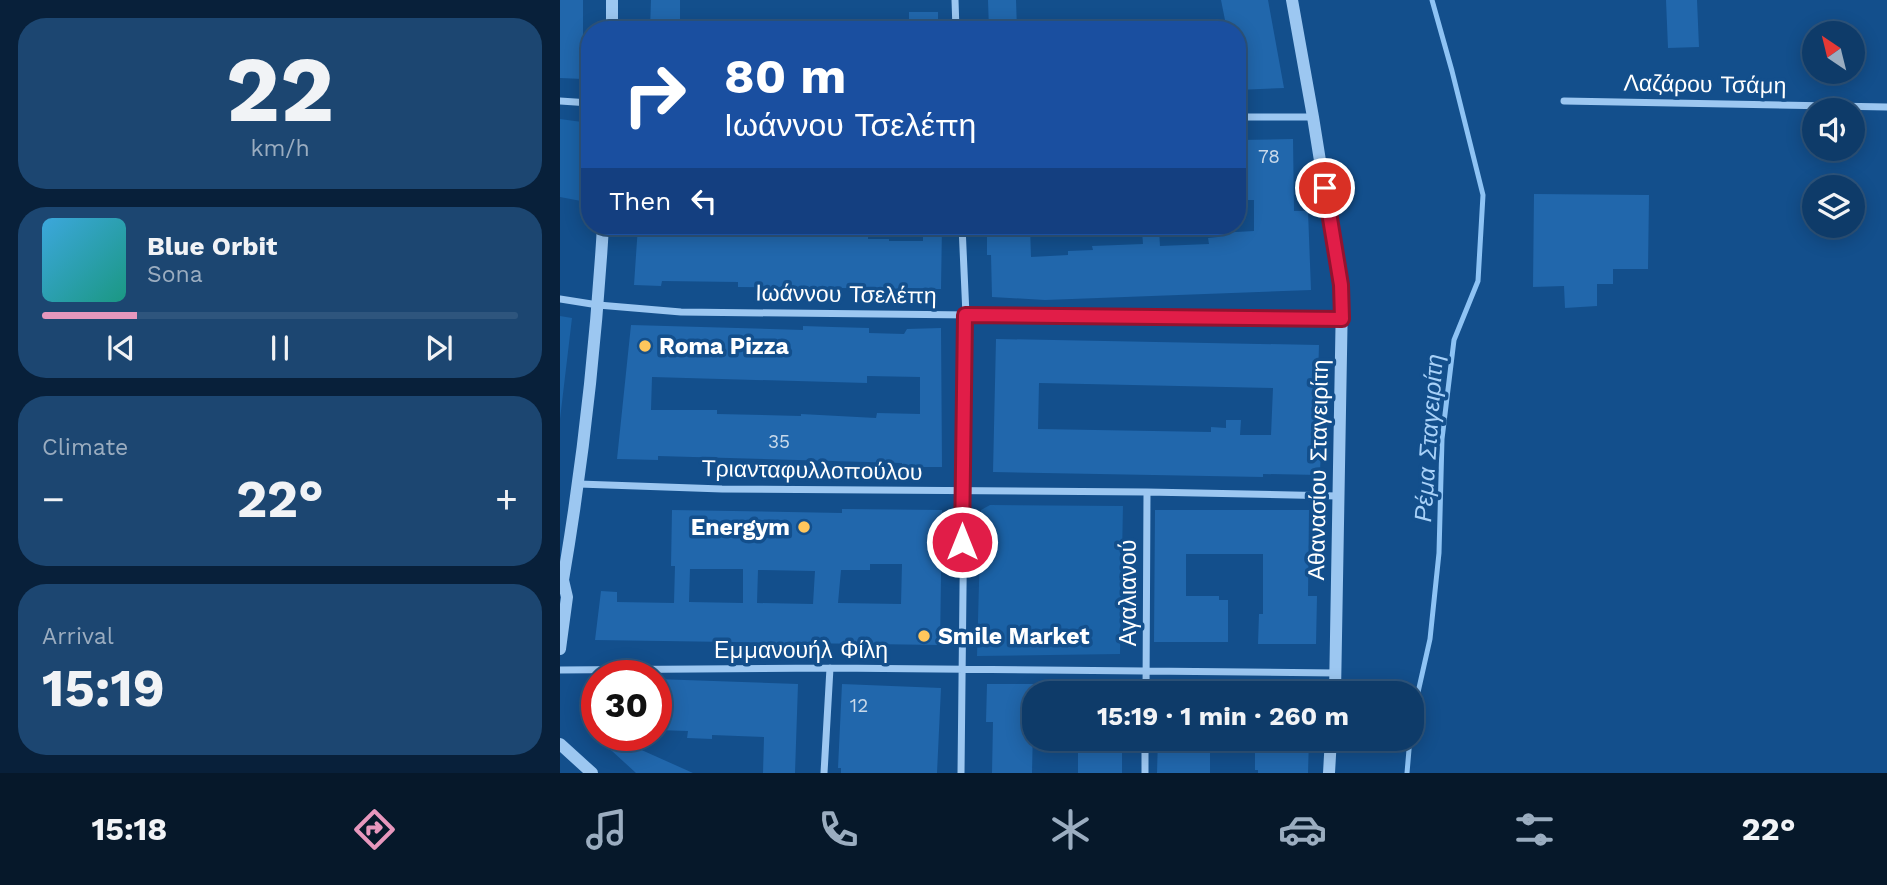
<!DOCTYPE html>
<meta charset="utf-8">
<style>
body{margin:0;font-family:"Work Sans",sans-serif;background:#1c4671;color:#f1f3f6;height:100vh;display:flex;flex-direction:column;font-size:26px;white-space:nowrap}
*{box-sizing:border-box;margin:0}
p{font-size:23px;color:#9badc0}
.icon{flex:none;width:38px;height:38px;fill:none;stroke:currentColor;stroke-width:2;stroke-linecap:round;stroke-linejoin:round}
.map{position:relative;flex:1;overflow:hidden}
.sheet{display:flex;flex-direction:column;gap:18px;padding:18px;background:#08203a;width:560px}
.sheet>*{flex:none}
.banner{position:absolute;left:21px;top:21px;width:665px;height:214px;border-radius:28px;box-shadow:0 4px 18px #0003,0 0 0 2px #2e557d;background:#1a4fa0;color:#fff;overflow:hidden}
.needle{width:46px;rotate:325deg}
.tools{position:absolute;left:1242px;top:21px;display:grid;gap:14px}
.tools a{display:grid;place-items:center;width:63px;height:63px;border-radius:50%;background:#0e3b69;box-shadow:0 4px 18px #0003,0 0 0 2px #2e557d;font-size:35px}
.speed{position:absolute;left:21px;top:660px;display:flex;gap:14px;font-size:35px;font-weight:700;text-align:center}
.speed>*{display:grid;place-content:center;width:91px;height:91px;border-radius:50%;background:#0e3b69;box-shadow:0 4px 18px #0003,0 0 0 2px #2e557d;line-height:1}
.speed .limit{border:10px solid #d22;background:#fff;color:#111}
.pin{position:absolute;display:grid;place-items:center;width:60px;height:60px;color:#fff;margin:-30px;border:4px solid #fff;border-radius:50%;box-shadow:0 2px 7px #0007}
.me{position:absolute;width:77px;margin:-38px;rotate:0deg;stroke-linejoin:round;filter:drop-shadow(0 0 5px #0008)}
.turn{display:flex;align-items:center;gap:24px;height:147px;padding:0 28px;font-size:32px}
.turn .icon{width:91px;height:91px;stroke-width:2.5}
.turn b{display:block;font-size:49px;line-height:60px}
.then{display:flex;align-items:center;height:66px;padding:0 28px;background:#0003;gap:14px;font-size:26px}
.big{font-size:52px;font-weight:700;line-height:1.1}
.sheet .tile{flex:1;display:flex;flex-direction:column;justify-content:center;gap:10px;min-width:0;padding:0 24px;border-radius:28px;background:#1c4671}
.sheet .dial{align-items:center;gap:0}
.dial b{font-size:91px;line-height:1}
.song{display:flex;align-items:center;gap:21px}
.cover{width:84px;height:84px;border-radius:10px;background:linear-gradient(135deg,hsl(200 70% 55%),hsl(170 70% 35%))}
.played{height:7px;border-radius:4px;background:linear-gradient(90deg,#e797bd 20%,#2e557d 20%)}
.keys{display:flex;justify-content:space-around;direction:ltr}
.heat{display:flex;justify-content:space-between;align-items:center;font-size:38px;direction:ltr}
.trip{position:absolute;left:462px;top:681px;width:402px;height:70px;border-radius:28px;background:#0e3b69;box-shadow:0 4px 18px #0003,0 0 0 2px #2e557d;font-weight:700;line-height:70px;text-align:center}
.tab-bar{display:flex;height:112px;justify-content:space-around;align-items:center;background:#06182a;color:#9badc0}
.tab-bar .icon{width:49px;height:49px}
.tab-bar .selected{color:#e797bd}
.tab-bar b{font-size:32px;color:#f1f3f6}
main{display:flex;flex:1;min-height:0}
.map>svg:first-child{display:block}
.green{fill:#1b62a6}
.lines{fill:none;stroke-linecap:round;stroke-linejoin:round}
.stream{stroke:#8ec3f4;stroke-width:5}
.building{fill:#2167ac;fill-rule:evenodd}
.minor{stroke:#9cc7f1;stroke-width:7}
.tertiary{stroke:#9cc7f1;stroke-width:12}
.route-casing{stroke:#92132f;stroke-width:18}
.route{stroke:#e11d48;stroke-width:12}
.poi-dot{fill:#ffc65c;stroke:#134f8c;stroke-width:2.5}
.labels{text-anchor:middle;stroke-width:7;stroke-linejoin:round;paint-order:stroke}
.number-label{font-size:19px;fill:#c8d9ea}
.street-label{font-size:23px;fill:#fff;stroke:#134f8c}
.poi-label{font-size:23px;font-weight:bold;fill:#fff;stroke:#134f8c;text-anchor:start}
.water-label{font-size:24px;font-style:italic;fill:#a8d1f8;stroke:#134f8c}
</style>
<main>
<section class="sheet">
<div class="tile dial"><b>22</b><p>km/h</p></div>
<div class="tile">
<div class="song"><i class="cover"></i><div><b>Blue Orbit</b><p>Sona</p></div></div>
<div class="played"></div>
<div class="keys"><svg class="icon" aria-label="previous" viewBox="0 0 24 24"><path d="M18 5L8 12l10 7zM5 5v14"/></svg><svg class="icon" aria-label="pause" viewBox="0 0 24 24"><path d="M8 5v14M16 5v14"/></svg><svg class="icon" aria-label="next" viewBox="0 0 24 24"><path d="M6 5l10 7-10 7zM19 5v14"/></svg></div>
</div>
<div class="tile"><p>Climate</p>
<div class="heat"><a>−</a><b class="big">22°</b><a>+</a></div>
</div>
<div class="tile"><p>Arrival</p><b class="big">15:19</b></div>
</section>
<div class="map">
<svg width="1327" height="773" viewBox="0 0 1327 773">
<rect width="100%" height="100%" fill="#134f8c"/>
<path class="green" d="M0,119L22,122L21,201L0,197Z
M0,316L12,318L0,419Z
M430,505L563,506L560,654L417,656L421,510Z"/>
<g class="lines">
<path class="stream" d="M852,719L870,639L879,553L882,439L894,340L918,281L923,195L892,71L872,0
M847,773L850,738"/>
</g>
<path class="building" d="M0,0H23V79L0,78Z
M91,0H120V30H90Z
M428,0H456L457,30H429Z
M661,0H708L724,88L677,90V30H667Z
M1106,0H1137L1139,47L1108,48Z
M349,12H378V30L349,29Z
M733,139L734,211H748L751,290L485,300L432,297L431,255H427V226H470L471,257L508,255V251L533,250L532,246L583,244L582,231L599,230L600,246L649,244L648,238L658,237V233L694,231V200H677V140Z
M974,194L1089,195L1088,269H1053V284H1037V306L1005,308L1004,286L973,287Z
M78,226H119V231L253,232V227H271V229H299V233L308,234V239H329V241H363V226H382L381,289L178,287V282L102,281L101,286L74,285Z
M71,325L243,330V326L273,327L309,328V333L344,334L347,329L381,328L382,467H342V463L98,456V460L57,459ZM307,376L360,377V414L317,413L316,418L241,414V416L157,414V410H91L92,377L307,383Z
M436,339L759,345L756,443H761L760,475L703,474V477L433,472ZM479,383L713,388L711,435H680L681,420H666V428L651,427V432L478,429Z
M282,509L382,510L380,645L35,640L41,591L57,592V602L114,603L115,566H111L112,510L282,513ZM310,564H342L341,604L278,603L281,570H310ZM130,569H183V603L129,602ZM198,570L255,571L253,604L197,603Z
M595,510H749L748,596H757L756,644H698L699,614H703V554H626V596H659V600H668V642H594Z
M96,679L238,684L235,773H203L204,737L152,735V739L127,738L128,731L96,730Z
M282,684L381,688L377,773H281V768H278Z
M427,684H474L472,773H432L433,722H426Z
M29,727L37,730V735H48L133,773H76L28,729Z
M518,738H562V773H518Z
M598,738H650V773H597Z
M700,738H749L748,773H698V770H695V752L700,753Z"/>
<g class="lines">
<path class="minor" d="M395,0L396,30
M0,101L30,103
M1004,101L1327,107
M677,117H753
M0,299L38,305L121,312L782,319
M19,484L162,489L587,492L778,496
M0,670L270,668L776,673
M586,693L587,492
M264,773L270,668
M401,773L406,315L402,226
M585,773V738"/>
<path class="tertiary" d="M732,0L753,117L782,298L775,693
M52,30V0
M0,586L3,580C23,463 36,344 43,226
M0,649L7,597L3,580
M0,744L32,773
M769,773L771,738"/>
</g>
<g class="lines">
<g class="route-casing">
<path id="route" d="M402,542L405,315L782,319L781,285L765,188"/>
</g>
<use href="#route" class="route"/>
</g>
<g class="poi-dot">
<circle cx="85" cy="346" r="7"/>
<circle cx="244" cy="527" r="7"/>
<circle cx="364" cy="636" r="7"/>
</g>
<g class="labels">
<g class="number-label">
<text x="709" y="163">78</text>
<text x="219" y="448">35</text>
<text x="299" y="712">12</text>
</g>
<g class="street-label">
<text transform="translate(1145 84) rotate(1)" y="8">Λαζάρου Τσάμη</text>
<text transform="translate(286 294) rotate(1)" y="8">Ιωάννου Τσελέπη</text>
<text transform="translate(252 470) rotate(1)" y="8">Τριανταφυλλοπούλου</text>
<text transform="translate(758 470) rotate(-89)" y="8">Αθανασίου Σταγειρίτη</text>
<text transform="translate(568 593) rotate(-90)" y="8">Αγαλιανού</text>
<text x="241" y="658">Εμμανουήλ Φίλη</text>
</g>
<g class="poi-label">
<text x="99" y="354">Roma Pizza</text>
<text x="230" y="535" text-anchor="end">Energym</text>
<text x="378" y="644">Smile Market</text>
</g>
<g class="water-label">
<text transform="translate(869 438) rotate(-86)" y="8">Ρέμα Σταγειρίτη</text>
</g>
</g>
</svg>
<div class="tools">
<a><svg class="needle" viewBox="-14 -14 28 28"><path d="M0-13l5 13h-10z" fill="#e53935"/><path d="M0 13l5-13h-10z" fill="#9badc0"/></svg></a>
<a><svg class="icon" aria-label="sound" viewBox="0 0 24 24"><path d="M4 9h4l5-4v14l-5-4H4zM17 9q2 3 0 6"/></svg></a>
<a><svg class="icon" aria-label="layers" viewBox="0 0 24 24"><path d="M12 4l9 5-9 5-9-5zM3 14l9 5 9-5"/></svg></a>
</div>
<div class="speed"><div class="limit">30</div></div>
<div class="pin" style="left:765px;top:188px;background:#d93025"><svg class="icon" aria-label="arrive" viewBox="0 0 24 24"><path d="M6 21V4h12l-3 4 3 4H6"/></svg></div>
<svg class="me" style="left:402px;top:542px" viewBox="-20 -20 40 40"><circle r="17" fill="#e11d48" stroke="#fff" stroke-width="3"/><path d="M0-11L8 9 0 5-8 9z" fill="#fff"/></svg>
<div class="trip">15:19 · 1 min · 260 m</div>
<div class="banner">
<div class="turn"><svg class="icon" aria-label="right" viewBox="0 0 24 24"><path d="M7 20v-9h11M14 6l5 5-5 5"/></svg><div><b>80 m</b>Ιωάννου Τσελέπη</div></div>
<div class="then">Then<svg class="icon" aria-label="left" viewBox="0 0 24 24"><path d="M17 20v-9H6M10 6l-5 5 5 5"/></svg></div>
</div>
</div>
</main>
<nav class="tab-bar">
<b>15:18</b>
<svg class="icon selected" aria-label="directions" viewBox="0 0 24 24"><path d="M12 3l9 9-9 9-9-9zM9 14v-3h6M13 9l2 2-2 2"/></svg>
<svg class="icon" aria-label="music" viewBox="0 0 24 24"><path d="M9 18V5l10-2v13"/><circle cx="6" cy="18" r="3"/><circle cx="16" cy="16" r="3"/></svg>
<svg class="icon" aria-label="phone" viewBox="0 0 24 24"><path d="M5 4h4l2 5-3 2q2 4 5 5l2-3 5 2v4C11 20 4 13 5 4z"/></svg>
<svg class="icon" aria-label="climate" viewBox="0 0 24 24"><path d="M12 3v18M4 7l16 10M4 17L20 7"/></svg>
<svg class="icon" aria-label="car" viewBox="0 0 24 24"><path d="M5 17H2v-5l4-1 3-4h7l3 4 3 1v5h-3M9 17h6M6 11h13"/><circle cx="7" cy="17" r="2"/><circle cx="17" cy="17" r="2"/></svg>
<svg class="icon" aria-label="filters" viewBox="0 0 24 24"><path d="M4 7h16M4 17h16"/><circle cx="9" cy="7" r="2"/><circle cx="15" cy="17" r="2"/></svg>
<b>22°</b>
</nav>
